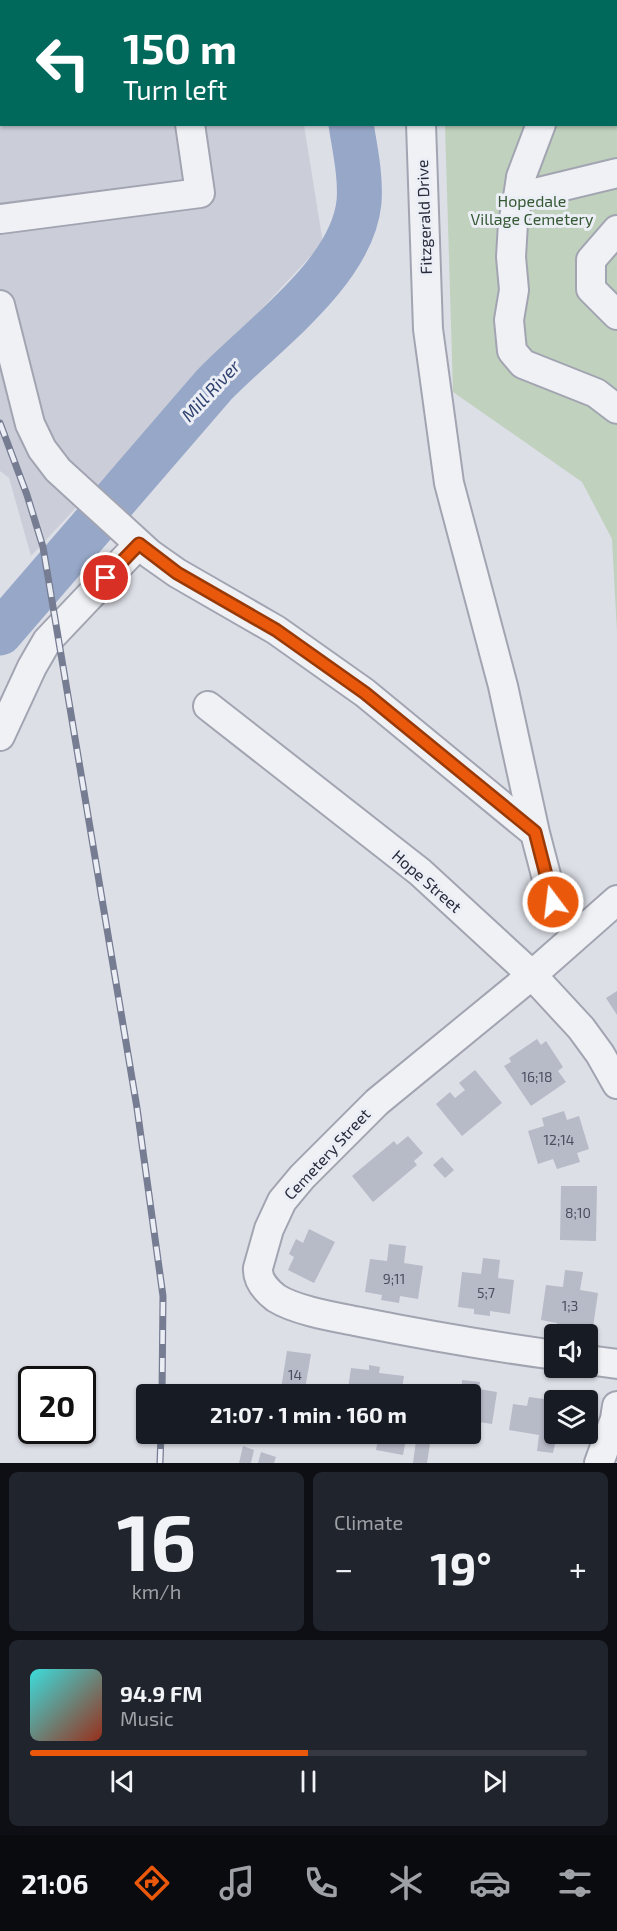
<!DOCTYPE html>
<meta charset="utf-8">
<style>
body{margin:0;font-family:"Exo 2",sans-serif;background:#20242c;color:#f1f3f6;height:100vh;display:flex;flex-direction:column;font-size:22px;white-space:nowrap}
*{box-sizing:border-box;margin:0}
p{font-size:20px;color:#9ea1a6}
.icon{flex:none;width:33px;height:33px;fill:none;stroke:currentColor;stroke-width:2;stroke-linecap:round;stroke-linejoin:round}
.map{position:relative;height:1463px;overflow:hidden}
.side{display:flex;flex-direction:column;gap:9px;padding:9px;background:#0d0f14;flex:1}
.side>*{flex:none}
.hud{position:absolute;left:0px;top:0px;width:618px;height:126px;box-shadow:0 2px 4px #0004;background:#00695c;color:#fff;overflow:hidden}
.tools{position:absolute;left:544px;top:1324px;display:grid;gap:12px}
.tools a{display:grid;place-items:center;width:54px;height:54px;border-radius:6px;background:#171b24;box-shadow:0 2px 4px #0004;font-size:30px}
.speed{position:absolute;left:18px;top:1366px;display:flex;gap:12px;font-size:30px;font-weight:700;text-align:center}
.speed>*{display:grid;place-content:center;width:78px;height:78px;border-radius:50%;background:#171b24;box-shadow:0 2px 4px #0004;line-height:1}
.speed .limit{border:3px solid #111;border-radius:9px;background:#fff;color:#111}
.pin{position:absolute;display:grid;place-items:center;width:51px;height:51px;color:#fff;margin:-26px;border:3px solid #fff;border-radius:50%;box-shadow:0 2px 6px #0007}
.me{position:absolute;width:66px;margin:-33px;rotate:345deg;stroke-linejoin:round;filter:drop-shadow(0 0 4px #0008)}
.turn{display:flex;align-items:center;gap:21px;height:126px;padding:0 24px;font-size:27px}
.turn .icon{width:78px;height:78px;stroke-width:2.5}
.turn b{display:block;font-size:42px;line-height:51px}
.big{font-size:45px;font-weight:700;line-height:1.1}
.side .tile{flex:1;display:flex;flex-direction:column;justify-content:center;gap:9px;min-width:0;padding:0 21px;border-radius:9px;background:#20242c}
.side .dial{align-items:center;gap:0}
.dial b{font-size:78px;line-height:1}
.song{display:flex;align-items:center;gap:18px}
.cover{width:72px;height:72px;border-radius:9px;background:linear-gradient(135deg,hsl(180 70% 55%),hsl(10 70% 35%))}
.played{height:6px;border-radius:3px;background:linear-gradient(90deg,#ea580c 50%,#363941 50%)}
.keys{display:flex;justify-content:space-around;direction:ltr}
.heat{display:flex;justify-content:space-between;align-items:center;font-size:33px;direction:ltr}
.side .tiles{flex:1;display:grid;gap:9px;grid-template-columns:1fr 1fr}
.tile:last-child{grid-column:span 2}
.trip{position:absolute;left:136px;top:1384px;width:345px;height:60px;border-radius:6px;background:#171b24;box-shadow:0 2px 4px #0004;font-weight:700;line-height:60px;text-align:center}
.tabs{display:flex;height:96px;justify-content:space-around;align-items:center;background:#090b0e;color:#9ea1a6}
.tabs .icon{width:42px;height:42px}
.tabs .active{color:#ea580c}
.tabs b{font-size:27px;color:#f1f3f6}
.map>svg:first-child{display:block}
.built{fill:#cbced9}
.green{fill:#c0d1be}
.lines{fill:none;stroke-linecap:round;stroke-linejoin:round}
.river{stroke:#97a7c8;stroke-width:45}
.building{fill:#b7bac7}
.minor-casing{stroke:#a2a5b1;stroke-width:32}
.minor{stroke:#eff1f5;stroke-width:28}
.rail-casing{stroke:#767c91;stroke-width:7}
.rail{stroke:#eceef5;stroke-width:4.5;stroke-dasharray:14;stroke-linecap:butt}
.route-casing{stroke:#983908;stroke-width:15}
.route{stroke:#ea580c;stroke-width:10}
.labels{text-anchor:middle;stroke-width:6;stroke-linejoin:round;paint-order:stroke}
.number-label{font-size:14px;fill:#4a4f60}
.park-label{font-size:16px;fill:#355934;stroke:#eceef5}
.street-label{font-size:16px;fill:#262b3d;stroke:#eceef5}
.water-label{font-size:18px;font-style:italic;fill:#304371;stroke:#eceef5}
</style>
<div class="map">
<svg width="617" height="1463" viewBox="0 0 617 1463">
<rect width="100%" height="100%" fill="#dddfe7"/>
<path class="built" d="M0,0H284L2,2V124L304,125L323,243L31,556L9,478L0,471Z"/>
<path class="green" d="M442,0H617V632L612,539L582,482L453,392L445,125L616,124V2Z"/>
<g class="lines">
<path class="river" d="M323,0V2
M0,633L214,385C261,336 352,273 359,202C361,176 355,150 351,124"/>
</g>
<path class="building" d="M617,991V1015L606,998Z
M537,1039L541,1045L546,1041L563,1067L558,1071L566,1082L531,1106L504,1066L511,1062L509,1058Z
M475,1070L502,1103L462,1136L436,1104L450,1092L455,1098L465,1090L459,1083Z
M564,1111L567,1120L579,1116L589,1149L577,1153L580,1162L557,1169L553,1159L538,1164L528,1131L544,1126L542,1118Z
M408,1136L423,1153L414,1161L417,1165L373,1202L352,1176L394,1141L397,1145Z
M442,1157L454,1170L445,1178L433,1165Z
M561,1186H597L596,1241L560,1240Z
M309,1229L335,1242L314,1283L288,1270L294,1257L289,1254L296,1239L303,1243Z
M389,1244L406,1246L404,1263L423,1266L418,1299L400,1296L399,1303L381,1300L382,1295L365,1292L370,1259L387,1261Z
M483,1258L500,1260L498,1278L514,1280L510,1314L490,1311V1316L474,1314V1309L458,1307L462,1272L481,1274Z
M565,1270L583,1272L580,1290L598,1293L593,1327L575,1324L574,1330L556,1327L557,1323L541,1320L546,1285L563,1287Z
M287,1351L311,1354L304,1395H280Z
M369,1365L380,1367L379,1373L404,1376L401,1395H347L351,1368L369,1370Z
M462,1380L480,1382L479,1389L497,1392L492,1424L473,1421L471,1427V1395H445L446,1384L462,1387Z
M545,1393L563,1396V1401H555V1434H576V1438L560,1436L559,1444H555L553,1453L537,1451L539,1435L509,1430L513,1404L527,1406L529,1397L544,1399Z
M379,1434H407L403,1455L376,1450Z
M416,1441L430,1444L427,1463H413Z
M243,1446L254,1450L251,1463H239Z
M261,1452L276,1457L274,1463H258Z"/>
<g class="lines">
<g class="minor-casing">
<path id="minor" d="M171,0V2
M416,0V2
M576,2V0
M421,124L428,329L449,483L503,686L535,833
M541,124L521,177L518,197L617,173
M518,197L513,223L511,257L514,290L509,320L512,351L523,364L596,393L617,409
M0,219L200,193L190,124
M617,230L591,260V289L617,315
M0,305L30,424L42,449L58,470L150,554L177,573L276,630L365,693L535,833L553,902
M208,706L420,872L532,975L581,1028L600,1054L617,1084
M0,736L32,667L47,641L139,544
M555,1355C489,1346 425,1335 360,1322C335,1317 297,1311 276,1298C267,1291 257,1280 258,1268L269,1229L282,1201L302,1177L377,1102L532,975L617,900
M588,1360L617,1364
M599,1463L615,1419L617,1406"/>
</g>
<use href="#minor" class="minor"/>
<g class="rail-casing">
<path id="rail" d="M0,423L27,495L43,547L137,1108L163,1296L162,1395
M160,1463L161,1434"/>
</g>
<use href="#rail" class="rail"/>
</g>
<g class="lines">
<g class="route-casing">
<path id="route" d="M106,578L139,544L177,573L276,630L365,693L535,832L553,902"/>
</g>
<use href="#route" class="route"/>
</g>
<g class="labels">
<g class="number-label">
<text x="537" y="1082">16;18</text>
<text x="559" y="1145">12;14</text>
<text x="578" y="1218">8;10</text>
<text x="394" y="1284">9;11</text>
<text x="486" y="1298">5;7</text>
<text x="570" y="1311">1;3</text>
<text x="295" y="1380">14</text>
</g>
<g class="park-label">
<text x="532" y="207">Hopedale<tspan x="532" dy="18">Village Cemetery</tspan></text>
</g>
<g class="street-label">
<text transform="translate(424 217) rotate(-92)" y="6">Fitzgerald Drive</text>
<text transform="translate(427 881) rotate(41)" y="6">Hope Street</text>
<text transform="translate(327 1154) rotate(-47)" y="6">Cemetery Street</text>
</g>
<g class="water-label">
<text transform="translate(211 391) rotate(-47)" y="6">Mill River</text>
</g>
</g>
</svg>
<div class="tools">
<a><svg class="icon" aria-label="sound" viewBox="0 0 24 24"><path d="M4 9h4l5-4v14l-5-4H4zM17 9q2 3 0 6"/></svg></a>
<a><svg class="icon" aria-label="layers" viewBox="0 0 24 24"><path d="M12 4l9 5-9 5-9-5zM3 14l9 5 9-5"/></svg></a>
</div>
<div class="speed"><div class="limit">20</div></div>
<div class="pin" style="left:106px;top:578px;background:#d93025"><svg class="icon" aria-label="arrive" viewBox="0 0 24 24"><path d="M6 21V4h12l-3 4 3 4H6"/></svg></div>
<svg class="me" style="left:553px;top:902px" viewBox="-20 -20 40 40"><circle r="17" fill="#ea580c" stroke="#fff" stroke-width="3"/><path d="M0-11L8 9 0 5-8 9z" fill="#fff"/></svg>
<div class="trip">21:07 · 1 min · 160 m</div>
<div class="hud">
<div class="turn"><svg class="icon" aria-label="left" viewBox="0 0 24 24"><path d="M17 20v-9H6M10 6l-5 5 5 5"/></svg><div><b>150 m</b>Turn left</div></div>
</div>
</div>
<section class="side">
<div class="tiles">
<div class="tile dial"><b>16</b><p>km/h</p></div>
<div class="tile"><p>Climate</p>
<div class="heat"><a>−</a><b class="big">19°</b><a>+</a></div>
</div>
<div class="tile">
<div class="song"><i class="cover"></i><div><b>94.9 FM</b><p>Music</p></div></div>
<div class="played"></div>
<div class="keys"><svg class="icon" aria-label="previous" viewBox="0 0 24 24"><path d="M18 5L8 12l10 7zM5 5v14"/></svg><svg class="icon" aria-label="pause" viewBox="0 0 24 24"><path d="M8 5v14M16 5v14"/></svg><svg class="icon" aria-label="next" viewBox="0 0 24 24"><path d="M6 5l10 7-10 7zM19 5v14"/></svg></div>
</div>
</div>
</section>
<nav class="tabs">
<b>21:06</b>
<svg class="icon active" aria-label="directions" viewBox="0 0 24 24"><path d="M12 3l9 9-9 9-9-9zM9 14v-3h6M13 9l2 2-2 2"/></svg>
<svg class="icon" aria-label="music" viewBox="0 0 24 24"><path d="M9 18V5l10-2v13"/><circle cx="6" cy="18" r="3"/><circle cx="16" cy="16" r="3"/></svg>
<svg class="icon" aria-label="phone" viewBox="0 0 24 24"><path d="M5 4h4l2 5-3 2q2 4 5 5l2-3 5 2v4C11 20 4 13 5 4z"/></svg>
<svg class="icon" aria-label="climate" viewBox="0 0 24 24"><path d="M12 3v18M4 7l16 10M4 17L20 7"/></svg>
<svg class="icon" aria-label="car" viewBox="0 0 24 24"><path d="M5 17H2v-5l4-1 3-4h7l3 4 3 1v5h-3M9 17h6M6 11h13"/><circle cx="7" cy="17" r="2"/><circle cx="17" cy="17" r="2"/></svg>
<svg class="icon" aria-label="filters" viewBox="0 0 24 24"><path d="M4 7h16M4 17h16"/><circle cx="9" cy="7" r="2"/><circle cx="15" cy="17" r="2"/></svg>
</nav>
